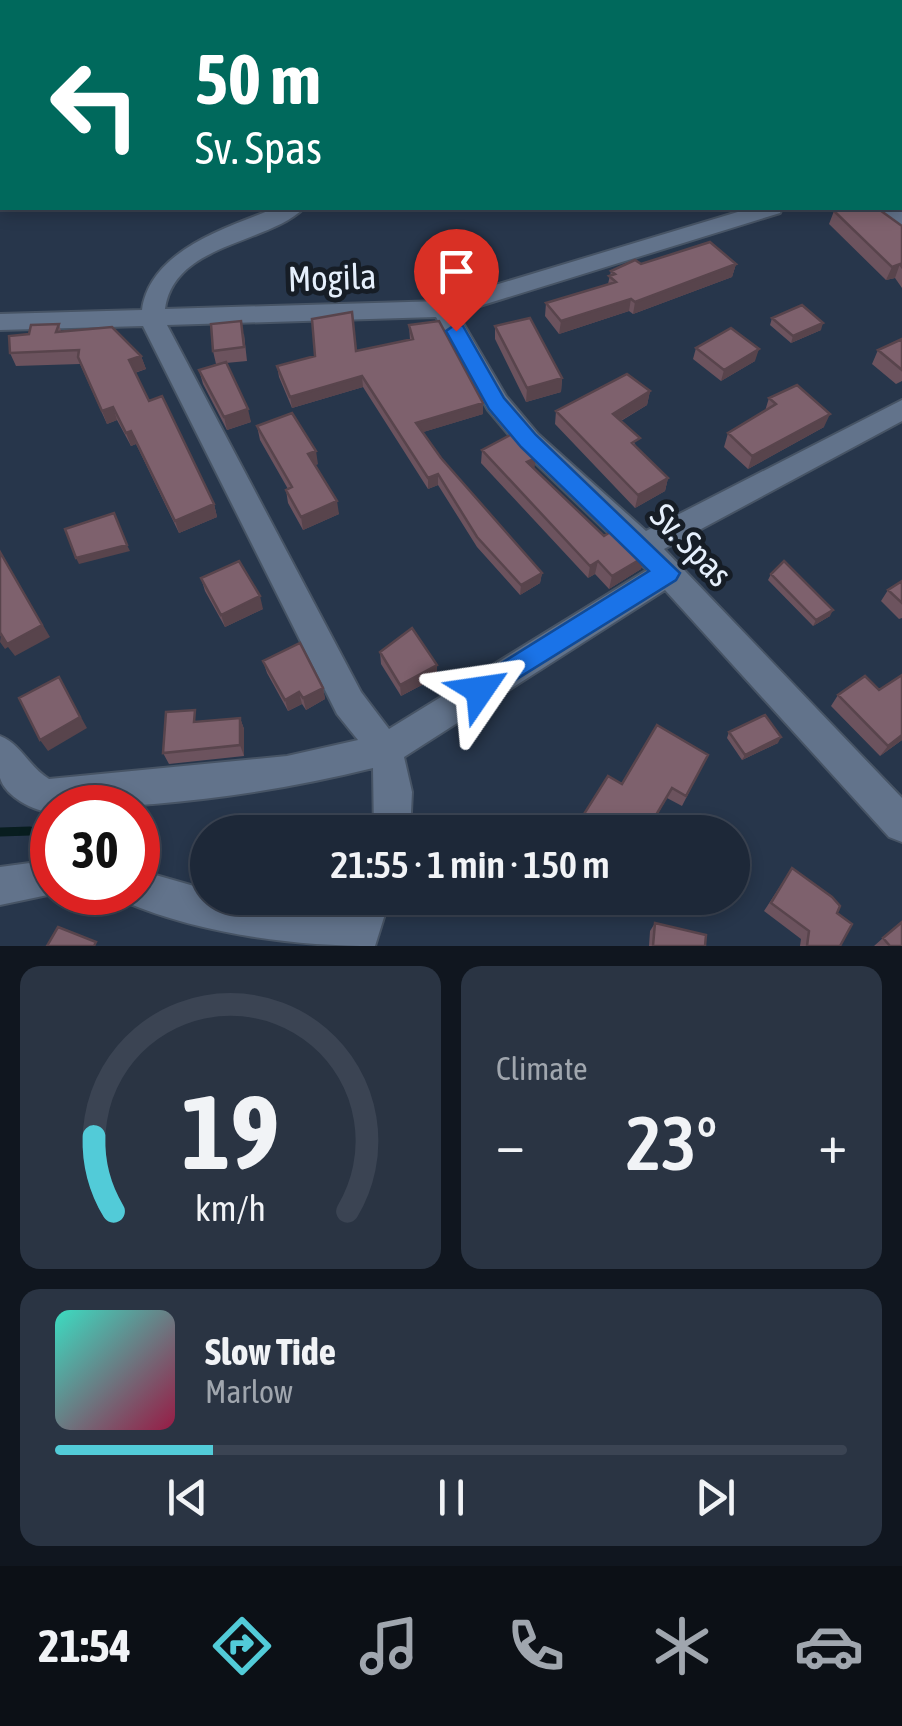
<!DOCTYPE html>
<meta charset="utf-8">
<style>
body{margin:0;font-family:"Asap Condensed",sans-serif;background:#2a3443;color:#f1f3f6;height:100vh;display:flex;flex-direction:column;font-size:38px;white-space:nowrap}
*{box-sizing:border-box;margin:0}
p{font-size:32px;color:#a0a6ae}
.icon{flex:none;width:55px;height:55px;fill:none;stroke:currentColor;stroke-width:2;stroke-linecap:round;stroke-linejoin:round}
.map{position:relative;height:946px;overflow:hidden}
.panel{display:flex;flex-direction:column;gap:20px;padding:20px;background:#10161f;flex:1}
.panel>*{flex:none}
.banner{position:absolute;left:0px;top:0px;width:902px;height:210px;box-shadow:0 5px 15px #0003,0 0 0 2px #3b4453;background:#00695c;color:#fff;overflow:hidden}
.speed{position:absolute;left:30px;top:785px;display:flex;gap:20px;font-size:50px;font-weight:700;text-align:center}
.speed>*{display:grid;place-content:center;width:130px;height:130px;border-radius:50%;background:#1d2838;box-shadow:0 5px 15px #0003,0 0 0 2px #3b4453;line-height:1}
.speed .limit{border:15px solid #d22;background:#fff;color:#111}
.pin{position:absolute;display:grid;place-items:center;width:85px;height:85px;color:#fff;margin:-102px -42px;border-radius:50% 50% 50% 0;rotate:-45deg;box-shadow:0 0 10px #0007}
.pin .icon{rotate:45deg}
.me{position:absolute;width:110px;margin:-55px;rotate:58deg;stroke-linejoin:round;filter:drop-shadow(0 0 8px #0008)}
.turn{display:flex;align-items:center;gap:35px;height:210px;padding:0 30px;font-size:45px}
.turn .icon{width:130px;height:130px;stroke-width:2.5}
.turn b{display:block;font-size:70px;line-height:85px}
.big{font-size:75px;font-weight:600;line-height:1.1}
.panel .tile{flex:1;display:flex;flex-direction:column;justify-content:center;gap:15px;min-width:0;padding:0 35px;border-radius:20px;background:#2a3443}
.panel .dial{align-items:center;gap:0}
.dial svg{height:260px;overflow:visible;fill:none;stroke:#3b4453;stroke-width:7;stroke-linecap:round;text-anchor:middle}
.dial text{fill:#f1f3f6;stroke:none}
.song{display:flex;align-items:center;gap:30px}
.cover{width:120px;height:120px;border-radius:15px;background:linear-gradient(135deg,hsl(170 70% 55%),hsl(340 70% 35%))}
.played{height:10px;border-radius:5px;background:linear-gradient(90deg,#52cbd8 20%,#3b4453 20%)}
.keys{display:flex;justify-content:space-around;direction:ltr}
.heat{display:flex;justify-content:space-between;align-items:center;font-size:55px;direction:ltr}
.panel .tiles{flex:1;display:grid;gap:20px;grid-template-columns:1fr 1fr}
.tile:last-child{grid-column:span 2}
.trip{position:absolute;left:190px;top:815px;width:560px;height:100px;border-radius:50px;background:#1d2838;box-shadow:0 5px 15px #0003,0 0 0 2px #3b4453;font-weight:600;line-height:100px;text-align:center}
.tab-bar{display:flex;height:160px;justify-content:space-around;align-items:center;background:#0c1016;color:#a0a6ae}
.tab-bar .icon{width:70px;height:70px}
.tab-bar .current{color:#52cbd8}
.tab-bar b{font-size:45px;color:#f1f3f6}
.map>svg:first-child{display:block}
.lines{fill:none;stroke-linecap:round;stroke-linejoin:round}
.stream-far1{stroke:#081d1f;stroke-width:5}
.stream{stroke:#081d1f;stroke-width:9}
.minor-casing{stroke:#475465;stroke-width:4}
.path{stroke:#8894a5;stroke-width:4;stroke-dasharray:4 5;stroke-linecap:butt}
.minor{fill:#62738b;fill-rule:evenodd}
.wall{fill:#6c535e}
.shaded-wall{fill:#58444c}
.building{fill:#7e616d;stroke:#58444c;stroke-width:2.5}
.route{fill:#1a73e8;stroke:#114b97;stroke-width:2.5}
.labels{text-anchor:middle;stroke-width:10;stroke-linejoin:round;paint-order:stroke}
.street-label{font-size:35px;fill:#e5effc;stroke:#161d26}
</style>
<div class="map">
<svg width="902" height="946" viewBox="0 0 902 946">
<rect width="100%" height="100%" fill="#27364b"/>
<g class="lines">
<path class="stream-far1" d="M53,0L80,2
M24,2L44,0
M190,2L221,0"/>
<path class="stream" d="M0,832L30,831"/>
<g class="minor-casing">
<path id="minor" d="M755,0H774L775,2H757Z
M900,69H902V80H900Z
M902,140V153L900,154V141Z
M900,207L902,209V230L894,228L879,208Z
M276,208H304C268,244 174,243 165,309L442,301L751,208H782L780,213L457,313L506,396L538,434L646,531L902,400V421L664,549L902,798V842L889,837L665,590L404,757L412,792L410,832H374L373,768C268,794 160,808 52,808V812C34,812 5,796 0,778C0,766 0,748 0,736C21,744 29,767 49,779L287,756L358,740L337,714L143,326L0,330V314L142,310C150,250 228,227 276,208ZM436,317L488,410L520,448L647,570L389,729L361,692L167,325Z
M52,860V892H62L0,905V867Z
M138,870L208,890V898H265L349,908L352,898H390L375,946C294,946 201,934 125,902L121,892H138Z"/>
</g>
<path class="path" d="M724,2L730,0"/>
<use href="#minor" class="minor"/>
</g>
<path class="wall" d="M834,211L902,226V288L895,278L886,280L829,224Z
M641,264H736L732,277L633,314L629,311L559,334L545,316L546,303L608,284L611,271Z
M772,318L821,330L791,343L770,325Z
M59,324L61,331L141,356L146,369L135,373L149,401L214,504L217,517L179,533L136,444L131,446L117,420L107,424L80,364L16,366L10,353L29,334Z
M409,325L483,414L423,432L441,458L542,573L540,583L520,595L477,547L438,485L428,489L363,387L292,408L279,377L277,366L410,340Z
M495,326L562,378L561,392L526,402L495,339Z
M244,334L247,361L226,363L251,422L227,430L203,384L199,370L216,364L213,351Z
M902,339V381L896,384L872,364L878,350Z
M696,348L755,361L721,381L693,359Z
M650,391L647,405L621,421L638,449L668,478L665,491L635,508L555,424L556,411Z
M769,398L824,427L748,469L724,447L728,433L765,411Z
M257,426L318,464L315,465L339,514L303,530L288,503L286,490L288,489L260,440Z
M482,450L535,469L604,536L644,557L641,569L609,589L595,574L588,578L481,463Z
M771,574L830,616L813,626L768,580Z
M201,578L263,609L225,627L205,591Z
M902,581V618L899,619L881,601L888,590Z
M380,652L437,677L401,696L381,664Z
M263,661L323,688L325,699L306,710L302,704L288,711L267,673Z
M838,695L902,740L880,756L831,706Z
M240,718L244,729V756L169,764L163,753L200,722Z
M729,732L778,743L742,760L727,738Z
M708,755L682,806L667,798L647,832H594L582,824L584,814L622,784Z
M792,868L837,913L840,946H800L801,939L764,911Z
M902,921V946H874Z
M655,923L705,946H649L650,931Z"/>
<path class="shaded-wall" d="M736,264L732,277L633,314L635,302Z
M900,264L895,278L886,280L892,267Z
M631,299L629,311L559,334L561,321Z
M823,323L821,330L791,343L793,336Z
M759,349L755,361L721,381L724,370Z
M141,356L146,369L133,373L129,360Z
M362,376L363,387L292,408L290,397Z
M562,378L561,392L526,402L527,388Z
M650,391L647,405L610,427L613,414Z
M483,403V414L417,434L416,423Z
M113,407L117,420L107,424L102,411Z
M248,409L251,422L227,430L224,417Z
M830,414L824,427L748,469L752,456Z
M131,431L136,444L131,446L126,433Z
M316,451L318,464L311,467L308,454Z
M536,458L534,471L527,462Z
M438,474V485L428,489V478Z
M668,478L665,491L635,508L638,495Z
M337,501L339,514L303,530L301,517Z
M214,504L217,517L179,533L175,521Z
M127,545L130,551L79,564L76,558Z
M0,552L50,637L15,656L8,647L5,649L0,642L1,634Z
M644,557L641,569L609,589L612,576Z
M598,561L595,574L588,578L590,566Z
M542,573L540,583L520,595L521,585Z
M260,596L263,609L225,627L221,615Z
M833,610L830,616L813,626L816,620Z
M437,665V677L401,696L400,685Z
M59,677L87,728L48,751L40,740Z
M323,688L325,699L306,710L303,698Z
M299,692L302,704L288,711L285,700Z
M240,718L244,729V756L240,745Z
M902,735V740L880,756L888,746Z
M781,737L778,743L742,760L745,755Z"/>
<path class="building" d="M808,0H902V36H900V2H812Z
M844,208H877L902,226V267L900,264L892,267L834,211Z
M710,242L736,264L635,302L631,299L561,321L546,303L616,282L609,276L615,274L611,271L635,260L641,264Z
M802,305L823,323L793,336L772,318Z
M352,312L356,351L413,339L409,325L439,321L483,403L416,423L441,458L542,573L521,585L477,537L438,474L428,478L362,376L290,397L277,366L315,356L312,319Z
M530,318L562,378L527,388L495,326Z
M241,321L244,347L213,351L211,324Z
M59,324L56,332L112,327L141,356L129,360L149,401L162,396L214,504L175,521L131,431L126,433L113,407L102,411L78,357L79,350L10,353L9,336L29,334L31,325Z
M731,328L759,349L724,370L696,348Z
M902,339V370L878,350Z
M226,362L248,409L224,417L199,370Z
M627,374L650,391L613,414L640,438L632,443L668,478L638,495L556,411Z
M797,385L830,414L752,456L728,433L776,404L769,398Z
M292,413L316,451L308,454L337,501L301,517L286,490L292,487L257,426Z
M512,434L536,458L527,462L604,536L615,529L644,557L612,576L598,561L590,566L482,450Z
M114,513L127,545L76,558L65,529Z
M0,552L42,625L7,644L1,634L0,635Z
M239,561L260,596L221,615L201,578Z
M784,561L833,610L816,620L771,574Z
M902,581V603L888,590Z
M412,628L437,665L400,685L380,652Z
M300,643L323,688L303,698L299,692L285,700L263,661Z
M902,675V735L888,746L838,695L865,676L879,690Z
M59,677L80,717L40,740L19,698Z
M195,710L194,722L240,718V745L163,753L166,712Z
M765,715L781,737L745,755L729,732Z
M657,725L708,755L686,796L672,788L646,832H602L600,831L603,826L584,814L608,776L622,784Z
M792,868L832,897L840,906L837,913L852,924L840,946H807L809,931L771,903Z
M902,922V946H890L883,938Z
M655,923L706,935L705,946H653Z
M58,927L96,942L94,946H47Z"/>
<path class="route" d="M456,324L463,326L504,398L536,435L680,573L676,580L480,702L471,699L467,690L471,682L649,571L521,447L489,409L446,331Z"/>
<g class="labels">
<g class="street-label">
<text transform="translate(332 278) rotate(-2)" y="12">Mogila</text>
<text transform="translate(691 545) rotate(46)" y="12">Sv. Spas</text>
</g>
</g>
</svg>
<div class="speed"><div class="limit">30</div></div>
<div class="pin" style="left:456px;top:331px;background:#d93025"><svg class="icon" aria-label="arrive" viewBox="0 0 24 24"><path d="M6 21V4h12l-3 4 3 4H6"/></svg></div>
<svg class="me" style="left:480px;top:690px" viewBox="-20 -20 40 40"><path d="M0-17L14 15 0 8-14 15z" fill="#1a73e8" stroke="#fff" stroke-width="4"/></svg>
<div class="trip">21:55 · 1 min · 150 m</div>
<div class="banner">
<div class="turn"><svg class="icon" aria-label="left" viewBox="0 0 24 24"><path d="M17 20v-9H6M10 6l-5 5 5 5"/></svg><div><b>50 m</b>Sv. Spas</div></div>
</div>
</div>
<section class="panel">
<div class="tiles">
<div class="tile dial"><svg viewBox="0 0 100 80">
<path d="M14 69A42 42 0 1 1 86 69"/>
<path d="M14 69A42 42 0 0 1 8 46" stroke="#52cbd8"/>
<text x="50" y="56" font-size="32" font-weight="700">19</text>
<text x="50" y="72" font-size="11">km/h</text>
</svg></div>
<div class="tile"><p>Climate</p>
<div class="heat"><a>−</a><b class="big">23°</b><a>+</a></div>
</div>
<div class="tile">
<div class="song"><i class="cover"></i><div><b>Slow Tide</b><p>Marlow</p></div></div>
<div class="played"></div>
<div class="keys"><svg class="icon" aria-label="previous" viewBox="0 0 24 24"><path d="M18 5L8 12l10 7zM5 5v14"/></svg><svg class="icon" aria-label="pause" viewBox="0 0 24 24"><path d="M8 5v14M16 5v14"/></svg><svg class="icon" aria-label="next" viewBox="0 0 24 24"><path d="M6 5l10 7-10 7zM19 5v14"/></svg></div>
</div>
</div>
</section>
<nav class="tab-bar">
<b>21:54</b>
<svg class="icon current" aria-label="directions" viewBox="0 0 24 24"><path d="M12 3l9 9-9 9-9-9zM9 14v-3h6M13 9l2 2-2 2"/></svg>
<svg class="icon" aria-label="music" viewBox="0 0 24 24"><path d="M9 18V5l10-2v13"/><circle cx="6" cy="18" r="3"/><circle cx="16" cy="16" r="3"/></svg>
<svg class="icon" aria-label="phone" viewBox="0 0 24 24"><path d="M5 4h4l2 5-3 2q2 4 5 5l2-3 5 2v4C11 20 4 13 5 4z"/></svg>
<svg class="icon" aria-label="climate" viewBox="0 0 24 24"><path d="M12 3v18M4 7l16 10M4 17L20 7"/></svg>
<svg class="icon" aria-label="car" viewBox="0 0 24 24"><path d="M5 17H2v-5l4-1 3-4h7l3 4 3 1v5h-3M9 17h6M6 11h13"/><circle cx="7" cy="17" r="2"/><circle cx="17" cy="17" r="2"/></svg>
</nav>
